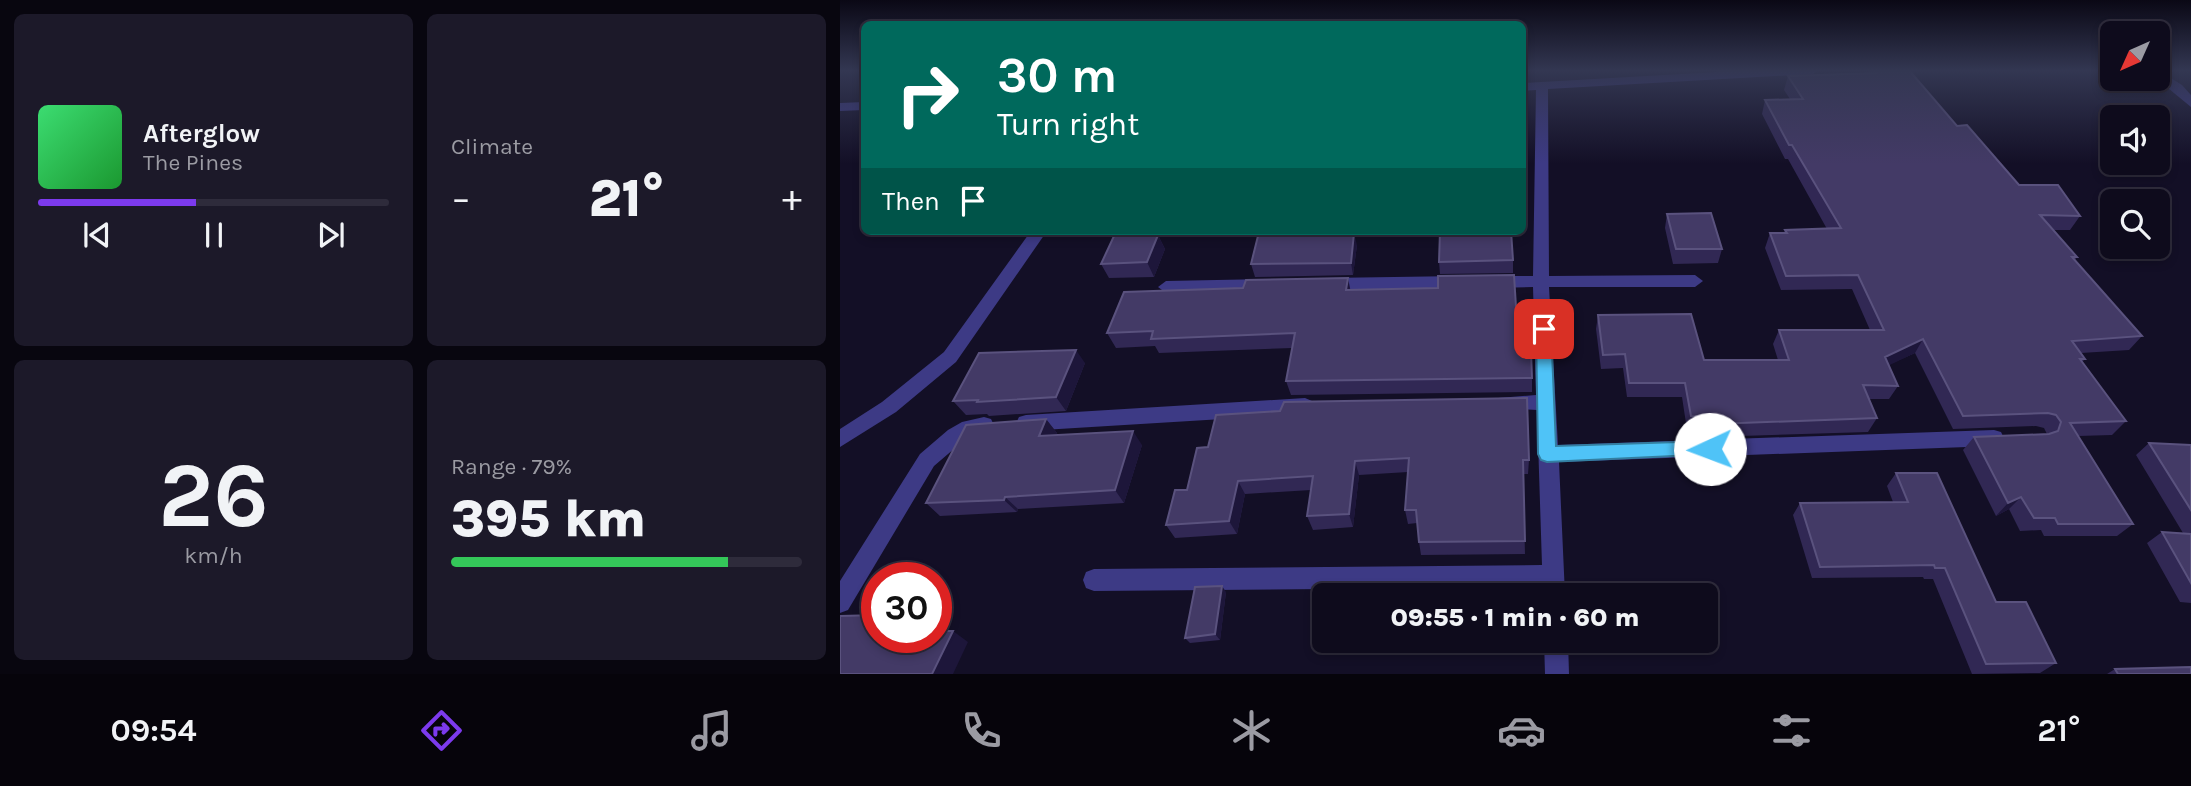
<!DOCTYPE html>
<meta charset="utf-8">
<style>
body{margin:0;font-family:Karla,sans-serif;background:#1c1929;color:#f1f3f6;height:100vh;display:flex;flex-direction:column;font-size:26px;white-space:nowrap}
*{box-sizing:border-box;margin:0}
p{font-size:23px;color:#9b9ba3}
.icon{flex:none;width:38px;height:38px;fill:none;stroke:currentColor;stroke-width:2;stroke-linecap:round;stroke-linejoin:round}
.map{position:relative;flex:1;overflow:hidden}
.details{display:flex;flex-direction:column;gap:14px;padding:14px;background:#08060f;width:840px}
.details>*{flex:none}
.guide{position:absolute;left:21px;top:21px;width:665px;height:214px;border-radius:10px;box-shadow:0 4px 10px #0003,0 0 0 2px #2e2b3b;background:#00695c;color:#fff;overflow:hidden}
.needle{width:46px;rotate:225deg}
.fabs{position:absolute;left:1260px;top:21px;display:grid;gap:14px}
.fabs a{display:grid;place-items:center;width:70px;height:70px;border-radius:10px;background:#0e0b1c;box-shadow:0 4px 10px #0003,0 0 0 2px #2e2b3b;font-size:35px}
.speed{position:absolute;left:21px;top:562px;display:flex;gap:14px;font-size:35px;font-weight:700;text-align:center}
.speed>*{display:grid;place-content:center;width:91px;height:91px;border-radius:50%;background:#0e0b1c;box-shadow:0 4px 10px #0003,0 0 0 2px #2e2b3b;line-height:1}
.speed .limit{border:10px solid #d22;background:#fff;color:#111}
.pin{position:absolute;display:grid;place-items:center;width:60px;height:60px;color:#fff;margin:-30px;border-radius:14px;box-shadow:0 4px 10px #0006}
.me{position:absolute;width:77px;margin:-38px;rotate:268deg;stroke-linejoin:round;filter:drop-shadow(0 0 5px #0008)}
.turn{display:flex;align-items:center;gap:24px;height:147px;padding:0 21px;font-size:32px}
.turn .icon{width:91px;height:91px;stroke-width:2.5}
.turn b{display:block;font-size:49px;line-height:60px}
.then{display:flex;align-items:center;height:66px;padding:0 21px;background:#0003;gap:14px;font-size:26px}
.big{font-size:52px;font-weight:800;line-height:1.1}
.details .tile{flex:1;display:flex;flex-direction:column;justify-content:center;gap:10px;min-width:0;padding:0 24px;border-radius:10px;background:#1c1929}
.details .dial{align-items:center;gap:0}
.dial b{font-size:91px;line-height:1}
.song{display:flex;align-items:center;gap:21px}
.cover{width:84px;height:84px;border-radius:10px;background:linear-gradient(135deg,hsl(140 70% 55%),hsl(130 70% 35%))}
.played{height:7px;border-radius:4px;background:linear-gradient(90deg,#7c3aed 45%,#2e2b3b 45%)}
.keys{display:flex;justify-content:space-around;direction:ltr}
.heat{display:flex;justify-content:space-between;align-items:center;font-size:38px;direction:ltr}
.charge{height:10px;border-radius:5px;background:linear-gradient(90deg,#34c759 79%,#2e2b3b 0)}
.details .tiles{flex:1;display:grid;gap:14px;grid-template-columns:repeat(2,1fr)}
.trip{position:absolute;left:472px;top:583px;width:406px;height:70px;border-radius:10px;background:#0e0b1c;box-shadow:0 4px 10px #0003,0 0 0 2px #2e2b3b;font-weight:800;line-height:70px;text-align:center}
.tab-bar{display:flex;height:112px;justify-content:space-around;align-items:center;background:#06040b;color:#9b9ba3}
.tab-bar .icon{width:49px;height:49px}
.tab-bar .active{color:#7c3aed}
.tab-bar b{font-size:32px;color:#f1f3f6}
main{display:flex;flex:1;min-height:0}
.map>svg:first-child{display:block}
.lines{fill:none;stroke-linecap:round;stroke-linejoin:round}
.minor{fill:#3d3a85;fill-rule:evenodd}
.wall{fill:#312854}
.shaded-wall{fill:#1d163a}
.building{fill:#433a66;stroke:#5a527e;stroke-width:2}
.route{fill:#4fc3f7;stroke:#337fa1;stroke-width:2}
</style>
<main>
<section class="details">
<div class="tiles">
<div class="tile">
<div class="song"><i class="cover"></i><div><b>Afterglow</b><p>The Pines</p></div></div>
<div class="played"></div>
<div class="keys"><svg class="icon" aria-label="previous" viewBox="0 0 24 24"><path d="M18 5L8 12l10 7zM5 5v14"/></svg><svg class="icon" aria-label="pause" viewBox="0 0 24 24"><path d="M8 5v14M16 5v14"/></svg><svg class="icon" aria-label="next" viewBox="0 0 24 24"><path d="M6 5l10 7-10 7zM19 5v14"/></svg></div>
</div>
<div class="tile"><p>Climate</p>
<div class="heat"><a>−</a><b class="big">21°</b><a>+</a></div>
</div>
<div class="tile dial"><b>26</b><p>km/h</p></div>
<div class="tile"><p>Range · 79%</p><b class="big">395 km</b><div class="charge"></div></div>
</div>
</section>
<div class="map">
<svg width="1351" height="674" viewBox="0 0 1351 674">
<rect width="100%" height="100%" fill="#130f26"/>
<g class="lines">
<path class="minor" d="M910,70H979L973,74L708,89L709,276L855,275L863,281L855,287H709L718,445L1154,430L1161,432L1164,438L1161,444L1154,446L719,462L725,595H703L702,587L254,591L246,588L243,580L246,572L254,569L702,565L697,410L658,408L656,403L658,398L696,395L693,287L651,288L643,282L651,276H693L696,90L682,91V83Z
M1318,70L1342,85L1351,95V107L1317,79Z
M24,102V110L0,111V103Z
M191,231H207L116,362L56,412L0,447V429L42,402L104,352Z
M620,276L628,282L620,288L487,290L479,284L487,278Z
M427,279L435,285L427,291L326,293L318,287L326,281Z
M465,398L472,401L474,406L472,411L465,414L186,431L179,429L176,423L179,417L186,415Z
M144,417L151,419L154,425L151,431L122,442L94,466L8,610L0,613V581L80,454L108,430L122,422Z
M704,640H728L729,674H705Z"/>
</g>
<path class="wall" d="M1030,70H1069L1117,126L1179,185L1240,216L1230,230H1213L1237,257L1235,260L1302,336L1289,350L1241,353L1245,359L1242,362L1286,421L1272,435L1238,436L1293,524L1277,536H1204L1201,530L1180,531L1169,509L1156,516L1123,450L1134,437L1207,434L1204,428L1196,426L1113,429L1075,353L1048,365L1058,386L1049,399H1029L1037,418L1028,432L869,437L868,431L847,430L842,397H787L783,368L761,369L756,329L758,315L864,360H938L933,344L939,330H1030L1012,289L941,290L925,248L930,233H944L945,230L987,229L948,159H945L922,114L925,100L950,99L944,90L948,76L1029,73Z
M827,214L882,249L878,263L833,264L825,228Z
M318,235L325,249L314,277L269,278L261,264Z
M517,245L513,275L415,277L411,264Z
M673,260V273L600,274L599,262Z
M511,290L677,323L692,378V392L451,395L446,381L452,348L319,353L315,346L276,348L267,333Z
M245,363L226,411L149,416L147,414L126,415L113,401Z
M206,419L217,433L216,435L302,445L284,503L178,509L177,512L100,516L86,503Z
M1309,443L1351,445V603L1340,602L1307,543L1322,532L1343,533L1296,455Z
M357,448L689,460L688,474H683L685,554L581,555L579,542L577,523L568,524L565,510L568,472L519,475L513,527L473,530L467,516L471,490L405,494L397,534L335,538L326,525L347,490Z
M1056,473L1156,602L1216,663L1200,673L1132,674L1093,579H1084L1083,577L972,578L953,515L960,503L1053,502L1047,486Z
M386,592L380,640L350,643L345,638Z
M1275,669L1351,674H1267Z"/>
<path class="shaded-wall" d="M514,233L517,245L513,275L511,263Z
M318,235L325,249L314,277L307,262Z
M508,278L511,293L506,290Z
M1083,339L1075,353L1037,371L1045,357Z
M236,350L245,363L226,411L216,397Z
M206,419L217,433L211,449L199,436Z
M293,431L302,445L284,503L275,490Z
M515,461L519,475L513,527L509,514Z
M398,481L405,494L397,534L389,521Z
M165,497L178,509L177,512L164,500Z
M1181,497L1169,509L1156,516L1168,503Z
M382,586L386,592L380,640L375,634Z
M113,631L128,642L113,674H92Z"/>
<path class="building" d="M1034,70H1069L1117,126L1127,125L1179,185H1218L1240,216L1200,215L1237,257H1232L1302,336L1232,341L1245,359H1240L1286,421L1230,423L1293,524H1218L1215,518H1194L1181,497L1168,503L1134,437L1209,434L1218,431L1221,422L1216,415L1208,413L1123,416L1083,339L1045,357L1058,386L1023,385L1037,418L874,424L873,417L851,416L845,383H789L785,354L763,355L758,315L851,314L864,360H949L939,330H1044L1018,275L946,276L930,233H947L945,230L1001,228L952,145H949L925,100L963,99L948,76L1036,73Z
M871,213L882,249H836L827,214Z
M600,231H671L673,260L599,262Z
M514,233L511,263L411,264L418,236Z
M318,235L307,262L261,264L274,236Z
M674,275L677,323H690L692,378L446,381L455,333L311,339L313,331L267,333L284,292L403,288L406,280L508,278L506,290L598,288V276Z
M236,350L216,397L137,402L138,400L113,401L139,353Z
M687,398L689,460H683L685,541L579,542L576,510H565L569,458L515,461L509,514L467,516L473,476L398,481L389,521L326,525L335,490H347L357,448L368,447L376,415L440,411L444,402Z
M206,419L199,436L293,431L275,490L165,497L164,500L86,503L126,425Z
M1309,443L1351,445V510Z
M1056,473H1097L1156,602H1186L1216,663L1146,664L1105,568H1095L1094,565L980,567L960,503L1068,502Z
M1322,532L1351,534V583Z
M382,586L375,634L345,638L355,587Z
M37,615V637H96V631H113L92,674H0V616Z
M1351,667V674H1278L1275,669Z"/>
<linearGradient id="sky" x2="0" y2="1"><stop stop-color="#0a0815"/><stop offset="0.43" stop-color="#333752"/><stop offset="1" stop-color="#333752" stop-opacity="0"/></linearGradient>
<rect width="1351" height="164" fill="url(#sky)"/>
<path class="route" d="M704,324L711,329L716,446L870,441L876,443L879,449L876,454L707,462L701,460L698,454L696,329Z"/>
</svg>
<div class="fabs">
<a><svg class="needle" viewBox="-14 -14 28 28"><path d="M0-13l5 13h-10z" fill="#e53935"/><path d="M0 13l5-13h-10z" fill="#9b9ba3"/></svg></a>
<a><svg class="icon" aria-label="sound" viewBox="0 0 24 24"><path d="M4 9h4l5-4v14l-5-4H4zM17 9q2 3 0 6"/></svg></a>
<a><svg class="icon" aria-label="search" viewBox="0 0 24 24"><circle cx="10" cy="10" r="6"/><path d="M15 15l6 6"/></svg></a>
</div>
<div class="speed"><div class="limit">30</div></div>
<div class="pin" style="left:704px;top:329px;background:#d93025"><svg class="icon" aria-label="arrive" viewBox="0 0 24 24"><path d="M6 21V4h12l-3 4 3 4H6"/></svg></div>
<svg class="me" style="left:870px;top:449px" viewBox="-20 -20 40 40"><circle r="19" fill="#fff"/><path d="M0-13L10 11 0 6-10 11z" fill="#4fc3f7"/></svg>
<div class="trip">09:55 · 1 min · 60 m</div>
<div class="guide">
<div class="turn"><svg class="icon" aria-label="right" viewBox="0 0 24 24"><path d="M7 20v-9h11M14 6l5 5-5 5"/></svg><div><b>30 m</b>Turn right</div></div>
<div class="then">Then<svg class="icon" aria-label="arrive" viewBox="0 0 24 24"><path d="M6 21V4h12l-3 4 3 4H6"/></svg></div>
</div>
</div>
</main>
<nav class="tab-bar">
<b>09:54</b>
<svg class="icon active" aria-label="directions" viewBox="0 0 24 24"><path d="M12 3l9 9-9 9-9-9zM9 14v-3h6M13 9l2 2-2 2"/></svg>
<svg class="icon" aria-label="music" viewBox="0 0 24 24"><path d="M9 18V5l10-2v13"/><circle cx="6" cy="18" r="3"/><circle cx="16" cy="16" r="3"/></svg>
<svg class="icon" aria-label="phone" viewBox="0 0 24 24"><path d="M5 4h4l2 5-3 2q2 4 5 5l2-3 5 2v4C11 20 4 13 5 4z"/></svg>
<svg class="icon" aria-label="climate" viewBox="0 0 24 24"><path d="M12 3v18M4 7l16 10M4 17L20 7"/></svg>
<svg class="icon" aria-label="car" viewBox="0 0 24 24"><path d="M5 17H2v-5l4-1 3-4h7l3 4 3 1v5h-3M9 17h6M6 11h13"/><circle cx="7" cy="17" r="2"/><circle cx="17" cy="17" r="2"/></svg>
<svg class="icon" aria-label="filters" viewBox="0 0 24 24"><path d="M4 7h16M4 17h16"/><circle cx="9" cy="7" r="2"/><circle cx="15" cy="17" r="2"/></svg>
<b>21°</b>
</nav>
